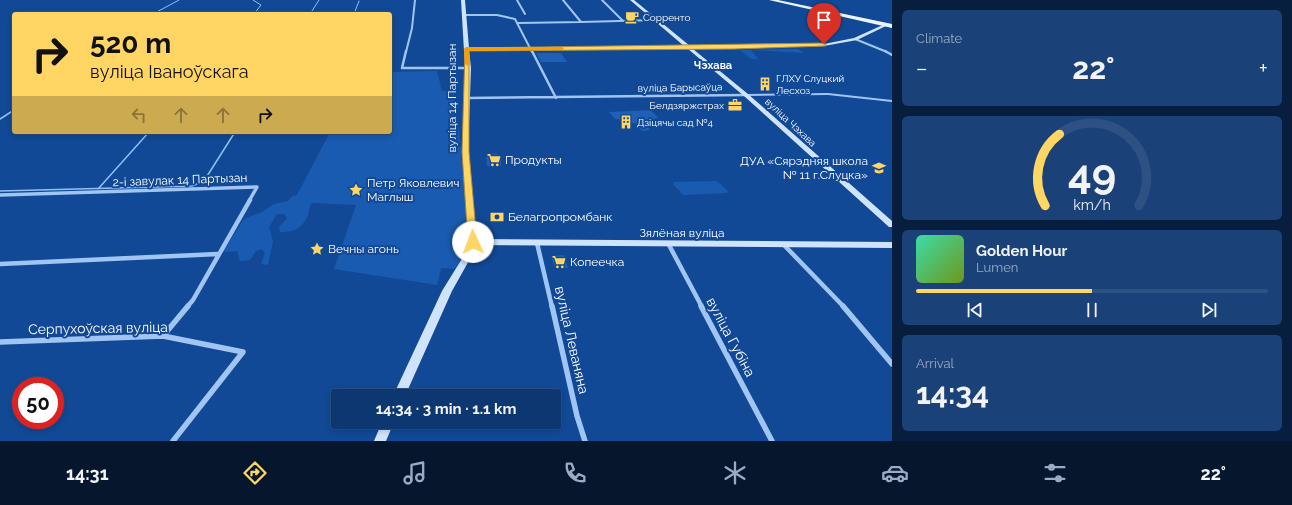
<!DOCTYPE html>
<meta charset="utf-8">
<style>
body{margin:0;font-family:Raleway,sans-serif;background:#1b4278;color:#f1f3f6;height:100vh;display:flex;flex-direction:column;font-size:15px;white-space:nowrap}
*{box-sizing:border-box;margin:0}
p{font-size:13px;color:#9aacc3}
.icon{flex:none;width:22px;height:22px;fill:none;stroke:currentColor;stroke-width:2;stroke-linecap:round;stroke-linejoin:round}
.map{position:relative;flex:1;overflow:hidden}
.drawer{display:flex;flex-direction:column;gap:10px;padding:10px;background:#071e3e;width:400px}
.drawer>*{flex:none}
.banner{position:absolute;left:12px;top:12px;width:380px;height:122px;border-radius:4px;box-shadow:0 2px 6px #0003,0 0 0 1px #2d5183;background:#ffd563;color:#111;overflow:hidden}
.speed{position:absolute;left:12px;top:377px;display:flex;gap:8px;font-size:20px;font-weight:700;text-align:center}
.speed>*{display:grid;place-content:center;width:52px;height:52px;border-radius:50%;background:#0d3770;box-shadow:0 2px 6px #0003,0 0 0 1px #2d5183;line-height:1}
.speed .limit{border:6px solid #d22;background:#fff;color:#111}
.pin{position:absolute;display:grid;place-items:center;width:34px;height:34px;color:#fff;margin:-41px -17px;border-radius:50% 50% 50% 0;rotate:-45deg;box-shadow:0 0 4px #0007}
.pin .icon{rotate:45deg}
.me{position:absolute;width:44px;margin:-22px;rotate:358deg;stroke-linejoin:round;filter:drop-shadow(0 0 3px #0008)}
.turn{display:flex;align-items:center;gap:14px;height:84px;padding:0 12px;font-size:18px}
.turn .icon{width:52px;height:52px;stroke-width:2.5}
.turn b{display:block;font-size:28px;line-height:34px}
.lanes{display:flex;align-items:center;height:38px;padding:0 12px;background:#0003;justify-content:center;gap:20px;direction:ltr}
.lanes .off{opacity:.35}
.big{font-size:30px;font-weight:700;line-height:1.1}
.drawer .card{flex:1;display:flex;flex-direction:column;justify-content:center;gap:6px;min-width:0;padding:0 14px;border-radius:6px;background:#1b4278}
.drawer .dial{align-items:center;gap:0}
.dial svg{height:104px;overflow:visible;fill:none;stroke:#2d5183;stroke-width:7;stroke-linecap:round;text-anchor:middle}
.dial text{fill:#f1f3f6;stroke:none}
.song{display:flex;align-items:center;gap:12px}
.cover{width:48px;height:48px;border-radius:6px;background:linear-gradient(135deg,hsl(160 70% 55%),hsl(80 70% 35%))}
.played{height:4px;border-radius:2px;background:linear-gradient(90deg,#ffd563 50%,#2d5183 50%)}
.keys{display:flex;justify-content:space-around;direction:ltr}
.heat{display:flex;justify-content:space-between;align-items:center;font-size:22px;direction:ltr}
.trip{position:absolute;left:331px;top:389px;width:230px;height:40px;border-radius:4px;background:#0d3770;box-shadow:0 2px 6px #0003,0 0 0 1px #2d5183;font-weight:700;line-height:40px;text-align:center}
.tabs{display:flex;height:64px;justify-content:space-around;align-items:center;background:#05162d;color:#9aacc3}
.tabs .icon{width:28px;height:28px}
.tabs .on{color:#ffd563}
.tabs b{font-size:18px;color:#f1f3f6}
main{display:flex;flex:1;min-height:0}
.map>svg:first-child{display:block}
.green{fill:#195bb0}
.lines{fill:none;stroke-linecap:round;stroke-linejoin:round}
.stream-far1{stroke:#93bff7;stroke-width:1}
.stream{stroke:#93bff7;stroke-width:1.5}
.building{fill:#1f5fb5}
.minor-far4{stroke:#a1c5f3;stroke-width:2}
.minor-far3{stroke:#a1c5f3;stroke-width:2.5}
.minor-far2{stroke:#a1c5f3;stroke-width:3.5}
.minor-far1{stroke:#a1c5f3;stroke-width:4.5}
.minor{stroke:#a1c5f3;stroke-width:5.5}
.tertiary{fill:#a1c5f3;fill-rule:evenodd}
.secondary{fill:#d0e3fd;fill-rule:evenodd}
.primary{fill:#edf4ff;fill-rule:evenodd}
.route{fill:#ffd563;stroke:#a68a40}
.slow{fill:#f59e0b}
.labels{text-anchor:middle;stroke-width:4;stroke-linejoin:round;paint-order:stroke}
.far-poi-label{font-size:10px;fill:#fff;stroke:#114996;text-anchor:start}
.far-street-label{font-size:10px;fill:#fff;stroke:#114996}
.far-neighbourhood-label{font-size:11px;font-weight:bold;fill:#fff;stroke:#114996}
.street-label{font-size:12px;fill:#fff;stroke:#114996}
.poi-label{font-size:12px;fill:#fff;stroke:#114996;text-anchor:start}
.near-street-label{font-size:14px;fill:#fff;stroke:#114996}
</style>
<main>
<div class="map">
<svg width="892" height="441" viewBox="0 0 892 441">
<rect width="100%" height="100%" fill="#114996"/>
<path class="green" d="M798,49L804,53L751,50L758,59H751L740,50Z
M437,71L442,91H453L455,94L469,230C468,242 463,260 454,269L441,268L437,285L334,269L356,205L312,203C309,207 309,210 308,215C304,227 293,233 280,232L279,227L287,218L284,214H277L269,227L273,241L268,265L261,264L265,253L262,249L256,251L250,260L240,261L237,251L225,252L224,250L244,219L262,212L274,204L288,201L292,196L297,195L330,132H390V72Z
M717,181L728,191L727,193L683,195L673,184L674,182Z"/>
<g class="lines">
<path class="stream-far1" d="M253,0L261,5L254,14
M153,14L179,0
M310,14L319,0
M354,14L359,1"/>
<path class="stream" d="M0,119L14,110
M98,189L149,132
M0,191L192,186L204,181L235,132"/>
</g>
<path class="building" d="M536,53H561L567,62H541Z
M651,110L658,118L653,119L657,123H644L650,130L642,131L635,123L622,124L619,119H615L609,112Z
M486,153L498,154V159H501V166H487Z
M564,255L568,268H555L551,256Z"/>
<g class="lines">
<path class="minor-far4" d="M517,0L525,14
M602,0L623,21
M465,15H497L515,19L532,52
M581,22L657,20
M518,23L581,22L563,0
M855,39L887,52
M406,52L412,28L415,0"/>
<path class="minor-far3" d="M406,51L402,68H468
M532,51L556,98
M885,51L892,55
M467,98L746,95"/>
<path class="minor-far2" d="M0,195L257,187L249,201"/>
<path class="minor-far1" d="M537,243L552,307
M669,245L702,307
M784,245L844,307
M0,264L218,254
M187,307L193,300L250,200"/>
<path class="minor" d="M552,306L577,416L585,441
M701,306L772,441
M843,306L892,364
M163,336L188,306
M0,342L163,336L243,352L173,441"/>
<path class="tertiary" d="M828,93L892,100V102L828,95L746,96L744,95L746,94Z"/>
<path class="secondary" d="M461,0H465L469,48L684,46L630,0H634L690,46L824,44L854,38L885,24L888,25L857,40L824,46L693,49L748,94L892,221V227H889L744,96L688,49L469,50L471,68L468,152L477,239L892,242V248L476,245L471,257L452,291L405,396H393L442,291L463,257L469,242L462,152L465,68Z
M382,422H394L386,441H374Z"/>
<path class="primary" d="M769,0H778L892,24V28Z"/>
</g>
<path class="route" d="M824,43L826,46L734,49L469,51V152L477,242L473,245L468,242L462,152L465,48Z"/>
<path class="slow" d="M467,47H562L564,49L562,50L469,51L470,64L468,66L465,64L464,49Z"/>
<defs>
<g id="cafe-bare" transform="scale(1.08)"><path d="M-5.5-4.5H6V0H3Q3 3.5 0 3.5H-2.5Q-5.5 3.5-5.5 0ZM3-3.2v2h1.7v-2ZM-6 4.5H4V6H-6Z" fill="#ffd563" stroke="#114996" stroke-width="2.5" paint-order="stroke"/></g>
<g id="building-bare" transform="scale(1.08)"><path d="M-4-6H4V6H1V3H-1V6H-4ZM-2.5-4.3h1.7v1.8h-1.7ZM.8-4.3h1.7v1.8H.8ZM-2.5-1h1.7V.8h-1.7ZM.8-1h1.7V.8H.8Z" fill="#ffd563" stroke="#114996" stroke-width="2.5" paint-order="stroke"/></g>
<g id="office-bare" transform="scale(1.08)"><path d="M-6-3h4V-5.5h4V-3h4V5H-6ZM-1-4.5V-3h2v-1.5ZM-6 0V1H6V0Z" fill="#ffd563" stroke="#114996" stroke-width="2.5" paint-order="stroke"/></g>
<g id="supermarket-bare" transform="scale(1.08)"><path d="M-6-5.5h2.5l.6 2H6L4.5 2H-2.5L-4.4-4H-6ZM-1.5 3.2a1.3 1.3 0 1 0 .1 0ZM3 3.2a1.3 1.3 0 1 0 .1 0Z" fill="#ffd563" stroke="#114996" stroke-width="2.5" paint-order="stroke"/></g>
<g id="school-bare" transform="scale(1.08)"><path d="M0-5L7-2L0 1L-7-2ZM-4 1L0 2.5L4 1V4Q0 6-4 4Z" fill="#ffd563" stroke="#114996" stroke-width="2.5" paint-order="stroke"/></g>
<g id="sight-bare" transform="scale(1.08)"><path d="M0-6L1.8-2.2L6-1.7L2.9 1.2L3.7 5.4L0 3.3L-3.7 5.4L-2.9 1.2L-6-1.7L-1.8-2.2Z" fill="#ffd563" stroke="#114996" stroke-width="2.5" paint-order="stroke"/></g>
<g id="bank-bare" transform="scale(1.08)"><path d="M-6-4H6V4H-6ZM0-2.3a2.3 2.3 0 1 0 0 4.6a2.3 2.3 0 1 0 0-4.6Z" fill="#ffd563" stroke="#114996" stroke-width="2.5" paint-order="stroke"/></g>
</defs>
<g fill-rule="evenodd">
<use href="#cafe-bare" x="632" y="17"/>
<use href="#building-bare" x="765" y="84"/>
<use href="#office-bare" x="735" y="105"/>
<use href="#building-bare" x="626" y="122"/>
<use href="#supermarket-bare" x="494" y="160"/>
<use href="#school-bare" x="879" y="168"/>
<use href="#sight-bare" x="356" y="190"/>
<use href="#bank-bare" x="497" y="217"/>
<use href="#sight-bare" x="317" y="249"/>
<use href="#supermarket-bare" x="559" y="262"/>
</g>
<g class="labels">
<g class="far-poi-label">
<text x="643" y="21">Сорренто</text>
<text x="776" y="82">ГЛХУ Слуцкий<tspan x="776" dy="12">Лесхоз</tspan></text>
<text x="724" y="109" text-anchor="end">Белдзяржстрах</text>
<text x="637" y="126">Дзіцячы сад №4</text>
</g>
<g class="far-street-label">
<text transform="translate(680 87) rotate(-1)" y="4">вуліца Барысаўца</text>
<text transform="translate(791 122) rotate(43)" y="4">вуліца Чэхава</text>
</g>
<g class="far-neighbourhood-label">
<text x="713" y="69">Чэхава</text>
</g>
<g class="street-label">
<text transform="translate(452 98) rotate(-90)" y="4">вуліца 14 Партызан</text>
<text transform="translate(180 180) rotate(-2)" y="4">2-і завулак 14 Партызан</text>
<text x="682" y="237">Зялёная вуліца</text>
</g>
<g class="poi-label">
<text x="505" y="164">Продукты</text>
<text x="868" y="165" text-anchor="end">ДУА «Сярэдняя школа<tspan x="868" dy="14">№ 11 г.Слуцка»</tspan></text>
<text x="367" y="187">Петр Яковлевич<tspan x="367" dy="14">Маглыш</tspan></text>
<text x="508" y="221">Белагропромбанк</text>
<text x="328" y="253">Вечны агонь</text>
<text x="570" y="266">Копеечка</text>
</g>
<g class="near-street-label">
<text transform="translate(98 328) rotate(-1)" y="5">Серпухоўская вуліца</text>
<text transform="translate(731 337) rotate(62)" y="5">вуліца Губіна</text>
<text transform="translate(572 340) rotate(77)" y="5">вуліца Леваняна</text>
</g>
</g>
</svg>
<div class="speed"><div class="limit">50</div></div>
<div class="pin" style="left:824px;top:44px;background:#d93025"><svg class="icon" aria-label="arrive" viewBox="0 0 24 24"><path d="M6 21V4h12l-3 4 3 4H6"/></svg></div>
<svg class="me" style="left:473px;top:242px" viewBox="-20 -20 40 40"><circle r="19" fill="#fff"/><path d="M0-13L10 11 0 6-10 11z" fill="#ffd563"/></svg>
<div class="trip">14:34 · 3 min · 1.1 km</div>
<div class="banner">
<div class="turn"><svg class="icon" aria-label="right" viewBox="0 0 24 24"><path d="M7 20v-9h11M14 6l5 5-5 5"/></svg><div><b>520 m</b>вуліца Іваноўскага</div></div>
<div class="lanes"><svg class="icon off" aria-label="left" viewBox="0 0 24 24"><path d="M17 20v-9H6M10 6l-5 5 5 5"/></svg><svg class="icon off" aria-label="ahead" viewBox="0 0 24 24"><path d="M12 20V5M6 11l6-6 6 6"/></svg><svg class="icon off" aria-label="ahead" viewBox="0 0 24 24"><path d="M12 20V5M6 11l6-6 6 6"/></svg><svg class="icon" aria-label="right" viewBox="0 0 24 24"><path d="M7 20v-9h11M14 6l5 5-5 5"/></svg></div>
</div>
</div>
<section class="drawer">
<div class="card"><p>Climate</p>
<div class="heat"><a>−</a><b class="big">22°</b><a>+</a></div>
</div>
<div class="card dial"><svg viewBox="0 0 100 80">
<path d="M14 69A42 42 0 1 1 86 69"/>
<path d="M14 69A42 42 0 0 1 25 14" stroke="#ffd563"/>
<text x="50" y="56" font-size="32" font-weight="700">49</text>
<text x="50" y="72" font-size="11">km/h</text>
</svg></div>
<div class="card">
<div class="song"><i class="cover"></i><div><b>Golden Hour</b><p>Lumen</p></div></div>
<div class="played"></div>
<div class="keys"><svg class="icon" aria-label="previous" viewBox="0 0 24 24"><path d="M18 5L8 12l10 7zM5 5v14"/></svg><svg class="icon" aria-label="pause" viewBox="0 0 24 24"><path d="M8 5v14M16 5v14"/></svg><svg class="icon" aria-label="next" viewBox="0 0 24 24"><path d="M6 5l10 7-10 7zM19 5v14"/></svg></div>
</div>
<div class="card"><p>Arrival</p><b class="big">14:34</b></div>
</section>
</main>
<nav class="tabs">
<b>14:31</b>
<svg class="icon on" aria-label="directions" viewBox="0 0 24 24"><path d="M12 3l9 9-9 9-9-9zM9 14v-3h6M13 9l2 2-2 2"/></svg>
<svg class="icon" aria-label="music" viewBox="0 0 24 24"><path d="M9 18V5l10-2v13"/><circle cx="6" cy="18" r="3"/><circle cx="16" cy="16" r="3"/></svg>
<svg class="icon" aria-label="phone" viewBox="0 0 24 24"><path d="M5 4h4l2 5-3 2q2 4 5 5l2-3 5 2v4C11 20 4 13 5 4z"/></svg>
<svg class="icon" aria-label="climate" viewBox="0 0 24 24"><path d="M12 3v18M4 7l16 10M4 17L20 7"/></svg>
<svg class="icon" aria-label="car" viewBox="0 0 24 24"><path d="M5 17H2v-5l4-1 3-4h7l3 4 3 1v5h-3M9 17h6M6 11h13"/><circle cx="7" cy="17" r="2"/><circle cx="17" cy="17" r="2"/></svg>
<svg class="icon" aria-label="filters" viewBox="0 0 24 24"><path d="M4 7h16M4 17h16"/><circle cx="9" cy="7" r="2"/><circle cx="15" cy="17" r="2"/></svg>
<b>22°</b>
</nav>
